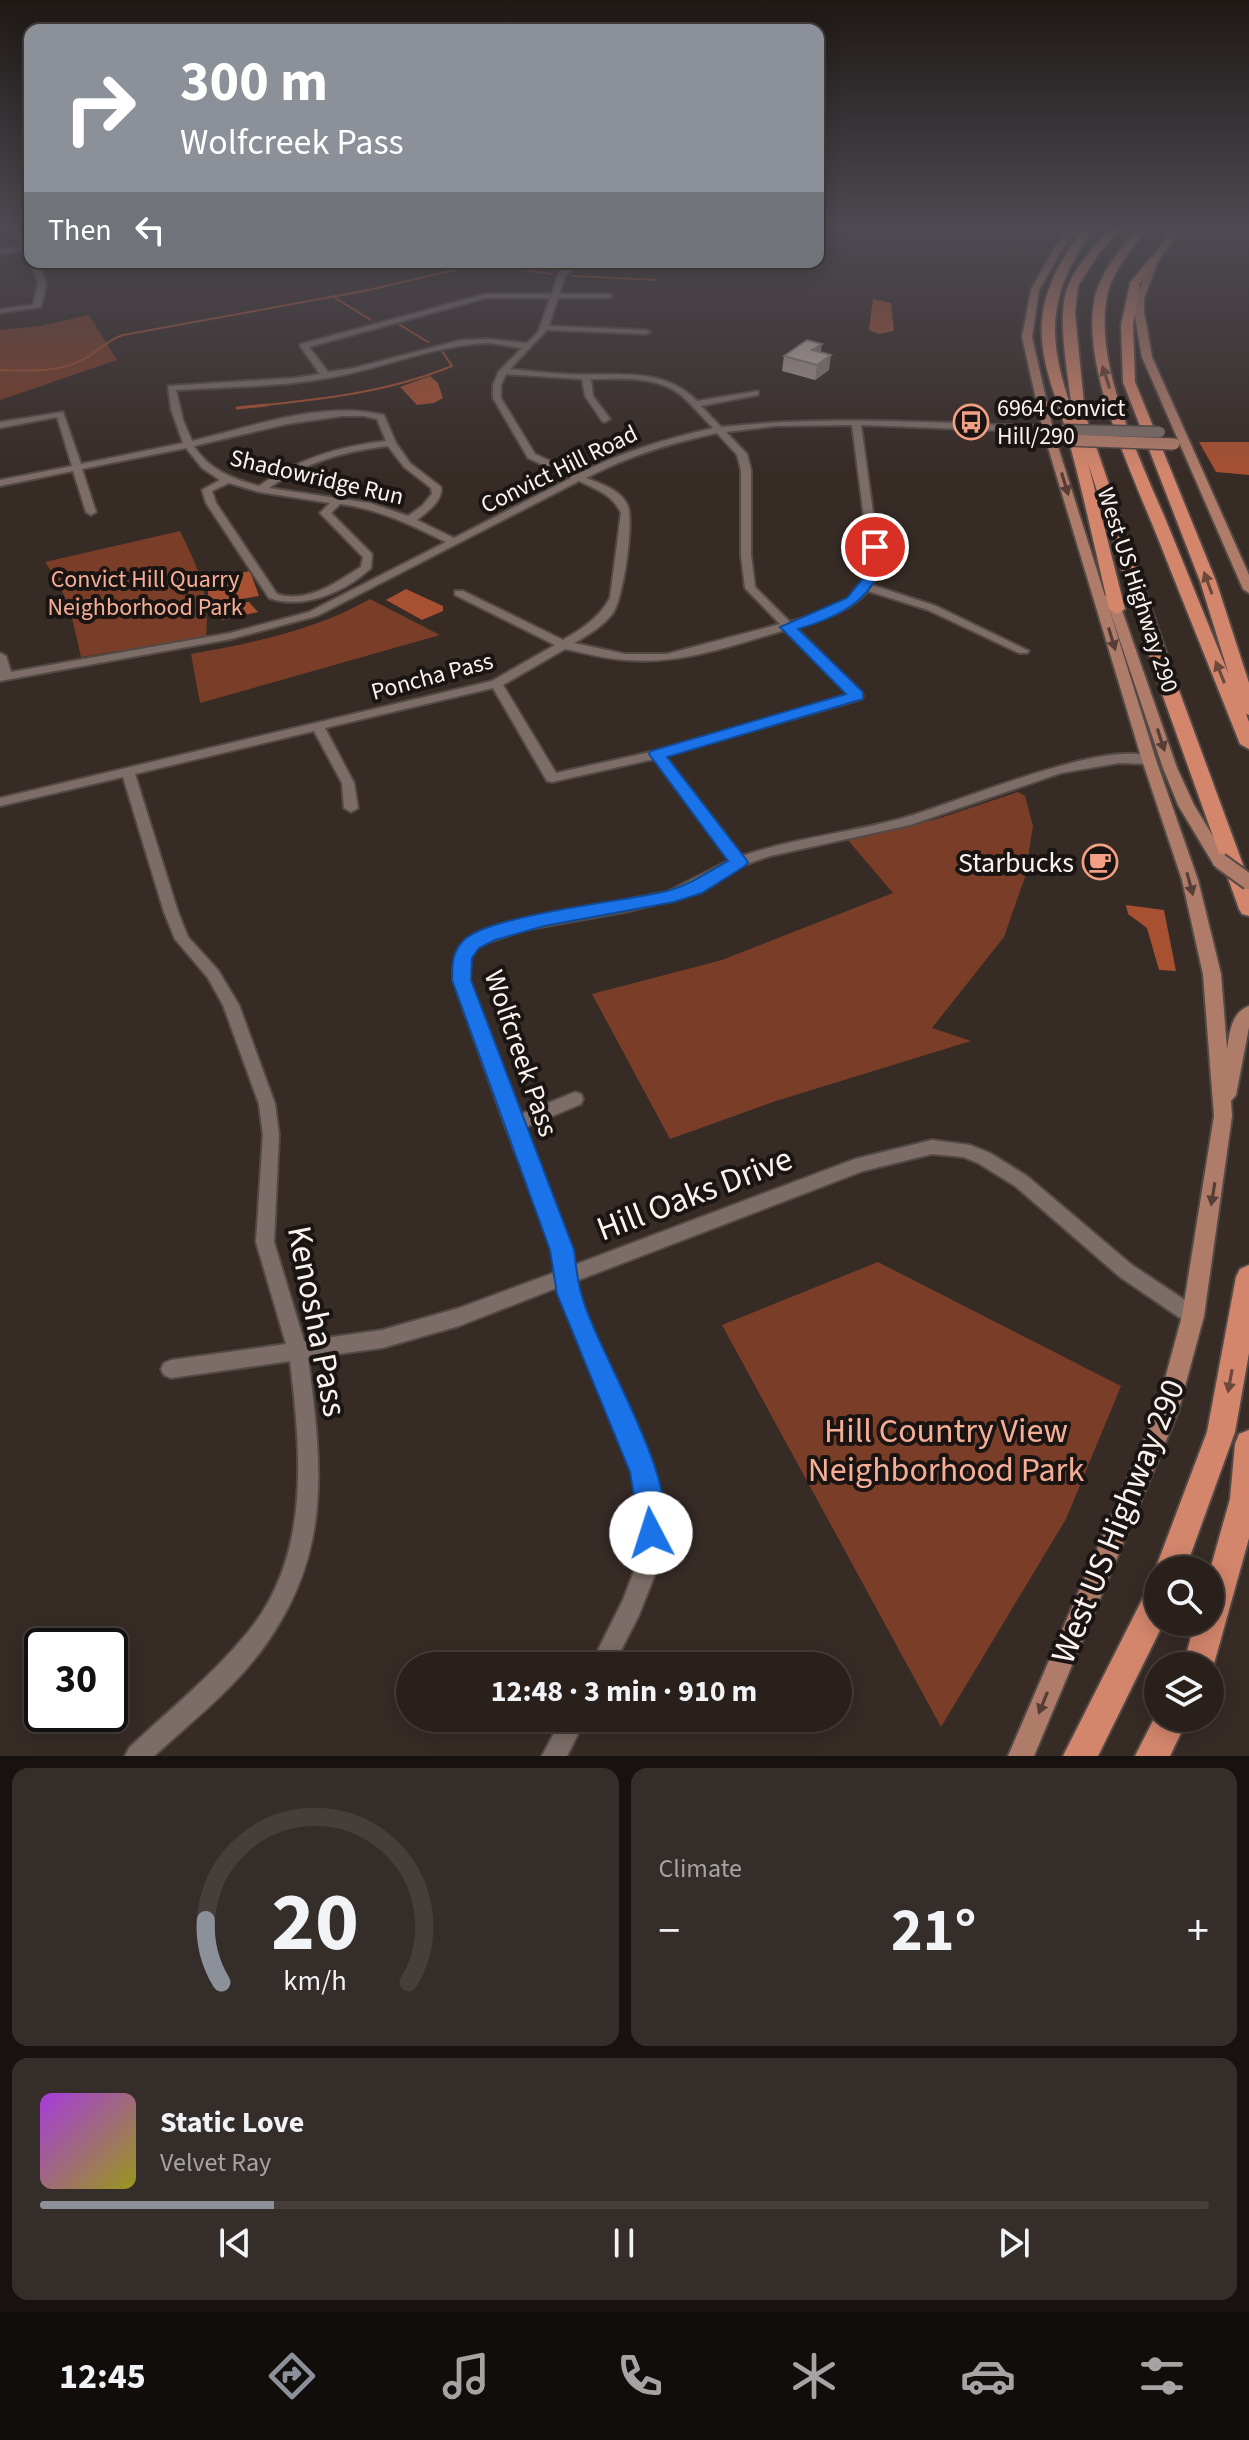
<!DOCTYPE html>
<meta charset="utf-8">
<style>
body{margin:0;font-family:"Source Sans 3",sans-serif;background:#352d29;color:#f1f3f6;height:100vh;display:flex;flex-direction:column;font-size:30px;white-space:nowrap}
*{box-sizing:border-box;margin:0}
p{font-size:26px;color:#a5a3a3}
.icon{flex:none;width:44px;height:44px;fill:none;stroke:currentColor;stroke-width:2;stroke-linecap:round;stroke-linejoin:round}
.map{position:relative;height:1756px;overflow:hidden}
.panel{display:flex;flex-direction:column;gap:12px;padding:12px;background:#17120f;flex:1}
.panel>*{flex:none}
.banner{position:absolute;left:24px;top:24px;width:800px;height:244px;border-radius:16px;box-shadow:0 4px 20px #0003,0 0 0 2px #453e3b;background:#8c9099;color:#fff;overflow:hidden}
.tools{position:absolute;left:1144px;top:1556px;display:grid;gap:16px}
.tools a{display:grid;place-items:center;width:80px;height:80px;border-radius:50%;background:#29201c;box-shadow:0 4px 20px #0003,0 0 0 2px #453e3b;font-size:40px}
.speed{position:absolute;left:24px;top:1628px;display:flex;gap:16px;font-size:40px;font-weight:700;text-align:center}
.speed>*{display:grid;place-content:center;width:104px;height:104px;border-radius:50%;background:#29201c;box-shadow:0 4px 20px #0003,0 0 0 2px #453e3b;line-height:1}
.speed .limit{border:4px solid #111;border-radius:12px;background:#fff;color:#111}
.pin{position:absolute;display:grid;place-items:center;width:68px;height:68px;color:#fff;margin:-34px;border:4px solid #fff;border-radius:50%;box-shadow:0 2px 8px #0007}
.me{position:absolute;width:88px;margin:-44px;rotate:355deg;stroke-linejoin:round;filter:drop-shadow(0 0 6px #0008)}
.turn{display:flex;align-items:center;gap:28px;height:168px;padding:0 24px;font-size:36px}
.turn .icon{width:104px;height:104px;stroke-width:2.5}
.turn b{display:block;font-size:56px;line-height:68px}
.then{display:flex;align-items:center;height:76px;padding:0 24px;background:#0003;gap:16px;font-size:30px}
.big{font-size:60px;font-weight:700;line-height:1.1}
.panel .tile{flex:1;display:flex;flex-direction:column;justify-content:center;gap:12px;min-width:0;padding:0 28px;border-radius:16px;background:#352d29}
.panel .dial{align-items:center;gap:0}
.dial svg{height:208px;overflow:visible;fill:none;stroke:#453e3b;stroke-width:7;stroke-linecap:round;text-anchor:middle}
.dial text{fill:#f1f3f6;stroke:none}
.song{display:flex;align-items:center;gap:24px}
.cover{width:96px;height:96px;border-radius:12px;background:linear-gradient(135deg,hsl(280 70% 55%),hsl(60 70% 35%))}
.played{height:8px;border-radius:4px;background:linear-gradient(90deg,#8c9099 20%,#453e3b 20%)}
.keys{display:flex;justify-content:space-around;direction:ltr}
.heat{display:flex;justify-content:space-between;align-items:center;font-size:44px;direction:ltr}
.panel .tiles{flex:1;display:grid;gap:12px;grid-template-columns:1fr 1fr}
.tile:last-child{grid-column:span 2}
.trip{position:absolute;left:396px;top:1652px;width:456px;height:80px;border-radius:40px;background:#29201c;box-shadow:0 4px 20px #0003,0 0 0 2px #453e3b;font-weight:700;line-height:80px;text-align:center}
.tabs{display:flex;height:128px;justify-content:space-around;align-items:center;background:#100d0b;color:#a5a3a3}
.tabs .icon{width:56px;height:56px}
.tabs .active{color:#8c9099}
.tabs b{font-size:36px;color:#f1f3f6}
.map>svg:first-child{display:block}
.green{fill:#7a3d27}
.water{fill:#a75032}
.lines{fill:none;stroke-linecap:round;stroke-linejoin:round}
.stream-far1{stroke:#a75032;stroke-width:2}
.stream{stroke:#a75032;stroke-width:3}
.minor-casing{stroke:#534945;stroke-width:4}
.major-casing{stroke:#534945;stroke-width:4}
.highway-casing{stroke:#534945;stroke-width:4}
.minor{fill:#7c6d68;fill-rule:evenodd}
.major{fill:#b07c6a;fill-rule:evenodd}
.highway{fill:#d3866c;fill-rule:evenodd}
.minor-bridge-casing{stroke:#534945;stroke-width:13;stroke-linecap:butt}
.major-bridge-far1-casing{stroke:#534945;stroke-width:14;stroke-linecap:butt}
.major-bridge-casing{stroke:#534945;stroke-width:19;stroke-linecap:butt}
.minor-bridge{stroke:#7c6d68;stroke-width:10}
.major-bridge-far1{stroke:#b07c6a;stroke-width:11}
.major-bridge{stroke:#b07c6a;stroke-width:15}
.wall{fill:#a89995}
.shaded-wall{fill:#887d79}
.building{fill:#c3b2ad;stroke:#887d79;stroke-width:2}
.oneway{fill:#6d483b}
.oneway2{fill:#563e36}
.route{fill:#1a73e8;stroke:#114b97;stroke-width:2}
.labels{text-anchor:middle;stroke-width:8;stroke-linejoin:round;paint-order:stroke}
.far-poi-label{font-size:24px;fill:#fcf3f0;stroke:#1a1513;text-anchor:start}
.far-street-label{font-size:24px;fill:#fcf3f0;stroke:#1a1513}
.far-park-label{font-size:24px;fill:#f7ae96;stroke:#1a1513}
.poi-label{font-size:28px;fill:#fcf3f0;stroke:#1a1513;text-anchor:end}
.street-label{font-size:28px;fill:#fcf3f0;stroke:#1a1513}
.near-street-label{font-size:34px;fill:#fcf3f0;stroke:#1a1513}
.near-park-label{font-size:34px;fill:#f7ae96;stroke:#1a1513}
</style>
<div class="map">
<svg width="1249" height="1756" viewBox="0 0 1249 1756">
<rect width="100%" height="100%" fill="#372b26"/>
<path class="green" d="M89,315L117,360L0,400V330L40,326Z
M180,531C199,570 210,593 206,637L81,657C72,617 69,596 45,562Z
M370,599L440,635L200,703L191,654C252,643 316,630 370,599Z
M1018,792L1025,796L1033,826L1025,877L1004,937L932,1028L971,1041L776,1101L670,1139L592,994L722,960L893,893L847,839L937,819Z
M878,1262L1121,1386L1066,1519L941,1727L722,1325Z"/>
<path class="water" d="M873,299L891,303L894,331L879,334L869,330Z
M430,376L438,383L443,398L434,403L417,405L400,387Z
M1199,442H1249V475L1216,472Z
M250,571L259,596L218,603L249,602L258,612L222,620L218,603L209,604L207,580Z
M406,589L443,606V611L422,620L386,600Z
M1126,905L1164,910L1176,971L1159,970L1147,928L1128,914Z"/>
<g class="lines">
<path class="stream-far1" d="M483,264L552,274
M573,276L657,280
M332,296L371,320
M400,325L428,342
M0,370C28,371 61,373 86,358C100,350 107,340 123,335L364,291L489,262
M247,407C316,400 387,393 452,366L442,351"/>
<path class="stream" d="M237,408L267,405"/>
<g class="minor-casing">
<path id="minor" d="M11,228H18L30,250V259L23,250L0,254V250L21,246Z
M30,262H38L46,283L41,307L0,313V309L33,305L38,283Z
M574,262H583L565,276L559,294H608L612,296L608,298H558L549,326L646,330L650,332L646,334L547,330L510,369C529,371 547,373 566,374C611,377 662,365 697,401L758,391V395L701,406L721,427C835,414 949,424 1063,427L1068,430L1063,433L861,425L880,564L872,585L936,606L1029,651L1027,653H1019L928,610L868,591C847,613 824,619 795,627L861,693L863,696L861,699L665,756L742,856C794,838 849,833 903,818C949,806 1119,732 1155,760L1149,764L1119,763L1061,773L910,825L770,856L741,866L695,892L675,899L629,911L524,930L480,945L471,954L469,960V980L519,1115L575,1092L581,1094L583,1099L581,1104L524,1128L571,1250L574,1265L855,1159L932,1140L970,1145L990,1153L1027,1176L1132,1265L1200,1310L1202,1316L1200,1322L1193,1325L1186,1322L1120,1277L1015,1186L978,1163L963,1157L932,1154L863,1171L576,1281L578,1294L653,1472L662,1510V1556L639,1615L613,1666H590L623,1600L640,1556L642,1510L633,1472L559,1287L459,1326L382,1348L308,1358C322,1465 332,1551 266,1644C236,1687 192,1721 154,1756H125L129,1748C169,1710 213,1675 248,1632C311,1555 301,1453 290,1361L171,1378L164,1375L161,1369L164,1363L171,1360L286,1344L256,1242L263,1135L259,1104L223,1005L208,978L175,939L164,912L123,777L0,806V798L492,681L555,645L455,595V591H463L563,640C582,629 600,617 610,598L621,513C613,495 596,489 579,481L317,616L231,639L0,681V653L6,656L11,672L230,633L309,612L446,542C411,525 379,509 340,504L331,513L372,554L371,568C345,592 304,610 269,598L206,503L202,490L220,480L202,468L186,448L82,469L96,512L91,515L86,512L73,471L0,486V480L72,466L57,417L0,428V422L63,412L81,464L183,443L171,409L168,386L293,378L320,374L300,346L301,344L486,294H552L559,273ZM486,298H550L538,332L527,343L489,339L461,340L354,368L328,372L309,347ZM489,343L522,348L499,371L493,385V398L528,458L571,478L454,538L417,520C427,512 443,501 441,487L410,463L396,443L384,415C322,400 252,427 192,441L183,420L176,390C227,387 278,387 328,378C382,369 434,345 489,343ZM506,374L582,379L585,396L602,421L605,422L610,419L593,396L591,379C620,379 658,375 682,396C693,406 703,418 713,428C665,439 622,452 578,474L535,454L501,398V385ZM342,416H364L377,419L386,441C339,446 298,459 259,486C233,479 209,470 194,446L287,424ZM852,425L870,564L861,586L848,599L828,611L790,622L755,587L751,555V470L747,454L726,432L776,426ZM717,433L737,455L741,470V555L745,588L780,624L667,654H625L574,643C587,636 604,625 613,613C623,599 635,519 627,504C619,489 601,484 586,478C628,456 671,443 717,433ZM388,446L404,467L431,488L432,494L422,506L408,516L370,503L269,488C306,462 345,451 388,446ZM229,483L259,492L330,503L320,513L363,557L361,567C337,582 307,604 277,594L216,503L212,491ZM785,630L849,695L655,751L556,773L503,685L565,649C585,653 606,659 626,660C681,665 733,645 785,630ZM493,688L547,781L552,782L654,759L730,860L667,892L545,916L482,932L466,940L457,952L453,970L457,991L505,1125L553,1250L556,1272L459,1308L382,1330L304,1341L274,1242L279,1135L275,1104L239,1005L218,970L188,937L178,912L135,774L314,731L342,783L344,808L351,812L358,808L354,783L325,728Z
M562,1718H586L567,1756H542Z"/>
</g>
<g class="major-casing">
<path id="major" d="M1070,228H1078L1062,249L1039,290L1032,337L1054,434L1105,596L1111,592L1117,596L1177,768L1194,805L1228,861L1220,866L1214,865L1178,805L1163,768L1108,605L1156,760L1198,880L1221,974L1227,1049C1230,1032 1231,1013 1249,1006V1027L1236,1095L1231,1101L1232,1116L1204,1316L1178,1412L1034,1756H1008L1156,1412L1182,1316L1214,1116L1203,974L1182,880L1142,760L1044,434L1022,337L1031,290L1054,248Z
M1174,228H1182L1159,259L1144,298V312L1152,357L1249,575V593L1243,589L1142,357L1134,312L1136,298L1151,259Z"/>
</g>
<g class="highway-casing">
<path id="highway" d="M1084,228H1094C1047,294 1046,336 1072,410C1069,377 1055,313 1069,284C1078,263 1095,245 1110,228H1121L1097,256L1078,286L1075,313L1085,414L1177,685L1249,881V916L1242,914L1239,909L1159,685L1088,463L1125,609L1117,614L1109,609C1096,553 1084,497 1069,441C1059,402 1039,364 1042,322C1044,287 1063,256 1084,228Z
M1137,228H1147C1131,251 1109,274 1106,302C1096,370 1141,461 1167,523C1188,574 1208,624 1229,675L1200,581L1123,382L1121,325L1130,283L1151,257H1159L1160,259L1140,283L1133,325L1135,382L1216,581L1249,683V715L1246,714L1249,722V749L1240,744C1214,678 1187,612 1161,546C1135,479 1082,373 1094,301C1099,274 1120,250 1137,228Z
M1249,1265V1353L1235,1432L1185,1570H1158V1578L1155,1570L1207,1432L1236,1277L1240,1269Z
M1249,1430V1538L1210,1678V1666H1183L1195,1622H1210V1570L1230,1499L1235,1444L1239,1434Z
M1158,1585V1622H1164L1098,1756H1063L1147,1590Z
M1158,1711V1718H1188L1170,1756H1135Z"/>
</g>
<use href="#minor" class="minor"/>
<use href="#major" class="major"/>
<use href="#highway" class="highway"/>
<g class="minor-bridge-casing">
<path id="minor-bridge" d="M1063,430L1160,432"/>
</g>
<g class="major-bridge-far1-casing">
<path id="major-bridge-far1" d="M1067,440L1174,444"/>
</g>
<g class="major-bridge-casing">
<path id="major-bridge" d="M1220,861L1249,882"/>
</g>
<use href="#minor-bridge" class="minor-bridge"/>
<use href="#major-bridge-far1" class="major-bridge-far1"/>
<use href="#major-bridge" class="major-bridge"/>
</g>
<path class="wall" d="M821,352L829,370L815,380L782,371L784,356Z"/>
<path class="shaded-wall" d="M822,344L820,359L812,350Z
M831,355L829,370L815,380L817,365Z"/>
<path class="building" d="M807,340L822,344L812,350L831,355L817,365L784,356Z"/>
<defs><path id="oneway-solid" d="M-6-.8H1V-3.2L6.5 0L1 3.2V.8H-6Z" transform="scale(2)"/></defs>
<g class="oneway">
<use href="#oneway-solid" transform="translate(1106 377) rotate(-108)"/>
<use href="#oneway-solid" transform="translate(1208 583) rotate(-110)"/>
<use href="#oneway-solid" transform="translate(1220 672) rotate(-112)"/>
<use href="#oneway-solid" transform="translate(1230 1381) rotate(100)"/>
</g>
<g class="oneway2">
<use href="#oneway-solid" transform="translate(1065 484) rotate(73)"/>
<use href="#oneway-solid" transform="translate(1112 639) rotate(73)"/>
<use href="#oneway-solid" transform="translate(1161 740) rotate(72)"/>
<use href="#oneway-solid" transform="translate(1190 884) rotate(75)"/>
<use href="#oneway-solid" transform="translate(1213 1194) rotate(99)"/>
<use href="#oneway-solid" transform="translate(1043 1703) rotate(112)"/>
</g>
<linearGradient id="sky" x2="0" y2="1"><stop stop-color="#1e1815"/><stop offset="0.48" stop-color="#4d4a52"/><stop offset="1" stop-color="#4d4a52" stop-opacity="0"/></linearGradient>
<rect width="1249" height="474" fill="url(#sky)"/>
<path class="route" d="M870,545L881,547C884,597 839,617 798,629L863,692V699L667,757L745,858L748,862L745,866L702,893L674,902L544,926L495,940L479,948L472,958L471,980L574,1250C576,1264 577,1279 581,1293C597,1354 685,1485 661,1542L651,1546L642,1542L630,1472L557,1294L550,1250L452,980C452,964 452,952 464,940C489,915 627,901 667,891C690,885 708,872 728,861L649,754L651,751L846,694L780,627L847,598L865,576Z"/>
<defs>
<g id="bus-ring" transform="scale(1.8)"><circle r="9.5" fill="#1a1513" stroke="#f39f83" stroke-width="1.5"/><path d="M-5-6H5V4H4V6H2V4H-2V6H-4V4H-5ZM-3.5-4V0h7V-4ZM-3.5 1.2v1.5H-2V1.2ZM2 1.2v1.5H3.5V1.2Z" fill="#f39f83"/></g>
<g id="cafe-ring" transform="scale(1.8)"><circle r="9.5" fill="#1a1513" stroke="#f39f83" stroke-width="1.5"/><path d="M-5.5-4.5H6V0H3Q3 3.5 0 3.5H-2.5Q-5.5 3.5-5.5 0ZM3-3.2v2h1.7v-2ZM-6 4.5H4V6H-6Z" fill="#f39f83"/></g>
</defs>
<g fill-rule="evenodd">
<use href="#bus-ring" x="971" y="422"/>
<use href="#cafe-ring" x="1100" y="862"/>
</g>
<g class="labels">
<g class="far-poi-label">
<text x="997" y="416">6964 Convict<tspan x="997" dy="28">Hill/290</tspan></text>
</g>
<g class="far-street-label">
<text transform="translate(559 469) rotate(-26)" y="8">Convict Hill Road</text>
<text transform="translate(317 477) rotate(13)" y="8">Shadowridge Run</text>
<text transform="translate(1138 590) rotate(72)" y="8">West US Highway 290</text>
<text transform="translate(432 676) rotate(-15)" y="8">Poncha Pass</text>
</g>
<g class="far-park-label">
<text x="145" y="587">Convict Hill Quarry<tspan x="145" dy="28">Neighborhood Park</tspan></text>
</g>
<g class="poi-label">
<text x="1074" y="872">Starbucks</text>
</g>
<g class="street-label">
<text transform="translate(522 1053) rotate(71)" y="10">Wolfcreek Pass</text>
</g>
<g class="near-street-label">
<text transform="translate(694 1193) rotate(-21)" y="12">Hill Oaks Drive</text>
<text transform="translate(318 1321) rotate(79)" y="12">Kenosha Pass</text>
<text transform="translate(1117 1521) rotate(-68)" y="12">West US Highway 290</text>
</g>
<g class="near-park-label">
<text x="946" y="1442">Hill Country View<tspan x="946" dy="39">Neighborhood Park</tspan></text>
</g>
</g>
</svg>
<div class="tools">
<a><svg class="icon" aria-label="search" viewBox="0 0 24 24"><circle cx="10" cy="10" r="6"/><path d="M15 15l6 6"/></svg></a>
<a><svg class="icon" aria-label="layers" viewBox="0 0 24 24"><path d="M12 4l9 5-9 5-9-5zM3 14l9 5 9-5"/></svg></a>
</div>
<div class="speed"><div class="limit">30</div></div>
<div class="pin" style="left:875px;top:547px;background:#d93025"><svg class="icon" aria-label="arrive" viewBox="0 0 24 24"><path d="M6 21V4h12l-3 4 3 4H6"/></svg></div>
<svg class="me" style="left:651px;top:1533px" viewBox="-20 -20 40 40"><circle r="19" fill="#fff"/><path d="M0-13L10 11 0 6-10 11z" fill="#1a73e8"/></svg>
<div class="trip">12:48 · 3 min · 910 m</div>
<div class="banner">
<div class="turn"><svg class="icon" aria-label="right" viewBox="0 0 24 24"><path d="M7 20v-9h11M14 6l5 5-5 5"/></svg><div><b>300 m</b>Wolfcreek Pass</div></div>
<div class="then">Then<svg class="icon" aria-label="left" viewBox="0 0 24 24"><path d="M17 20v-9H6M10 6l-5 5 5 5"/></svg></div>
</div>
</div>
<section class="panel">
<div class="tiles">
<div class="tile dial"><svg viewBox="0 0 100 80">
<path d="M14 69A42 42 0 1 1 86 69"/>
<path d="M14 69A42 42 0 0 1 8 45" stroke="#8c9099"/>
<text x="50" y="56" font-size="32" font-weight="700">20</text>
<text x="50" y="72" font-size="11">km/h</text>
</svg></div>
<div class="tile"><p>Climate</p>
<div class="heat"><a>−</a><b class="big">21°</b><a>+</a></div>
</div>
<div class="tile">
<div class="song"><i class="cover"></i><div><b>Static Love</b><p>Velvet Ray</p></div></div>
<div class="played"></div>
<div class="keys"><svg class="icon" aria-label="previous" viewBox="0 0 24 24"><path d="M18 5L8 12l10 7zM5 5v14"/></svg><svg class="icon" aria-label="pause" viewBox="0 0 24 24"><path d="M8 5v14M16 5v14"/></svg><svg class="icon" aria-label="next" viewBox="0 0 24 24"><path d="M6 5l10 7-10 7zM19 5v14"/></svg></div>
</div>
</div>
</section>
<nav class="tabs">
<b>12:45</b>
<svg class="icon active" aria-label="directions" viewBox="0 0 24 24"><path d="M12 3l9 9-9 9-9-9zM9 14v-3h6M13 9l2 2-2 2"/></svg>
<svg class="icon" aria-label="music" viewBox="0 0 24 24"><path d="M9 18V5l10-2v13"/><circle cx="6" cy="18" r="3"/><circle cx="16" cy="16" r="3"/></svg>
<svg class="icon" aria-label="phone" viewBox="0 0 24 24"><path d="M5 4h4l2 5-3 2q2 4 5 5l2-3 5 2v4C11 20 4 13 5 4z"/></svg>
<svg class="icon" aria-label="climate" viewBox="0 0 24 24"><path d="M12 3v18M4 7l16 10M4 17L20 7"/></svg>
<svg class="icon" aria-label="car" viewBox="0 0 24 24"><path d="M5 17H2v-5l4-1 3-4h7l3 4 3 1v5h-3M9 17h6M6 11h13"/><circle cx="7" cy="17" r="2"/><circle cx="17" cy="17" r="2"/></svg>
<svg class="icon" aria-label="filters" viewBox="0 0 24 24"><path d="M4 7h16M4 17h16"/><circle cx="9" cy="7" r="2"/><circle cx="15" cy="17" r="2"/></svg>
</nav>
